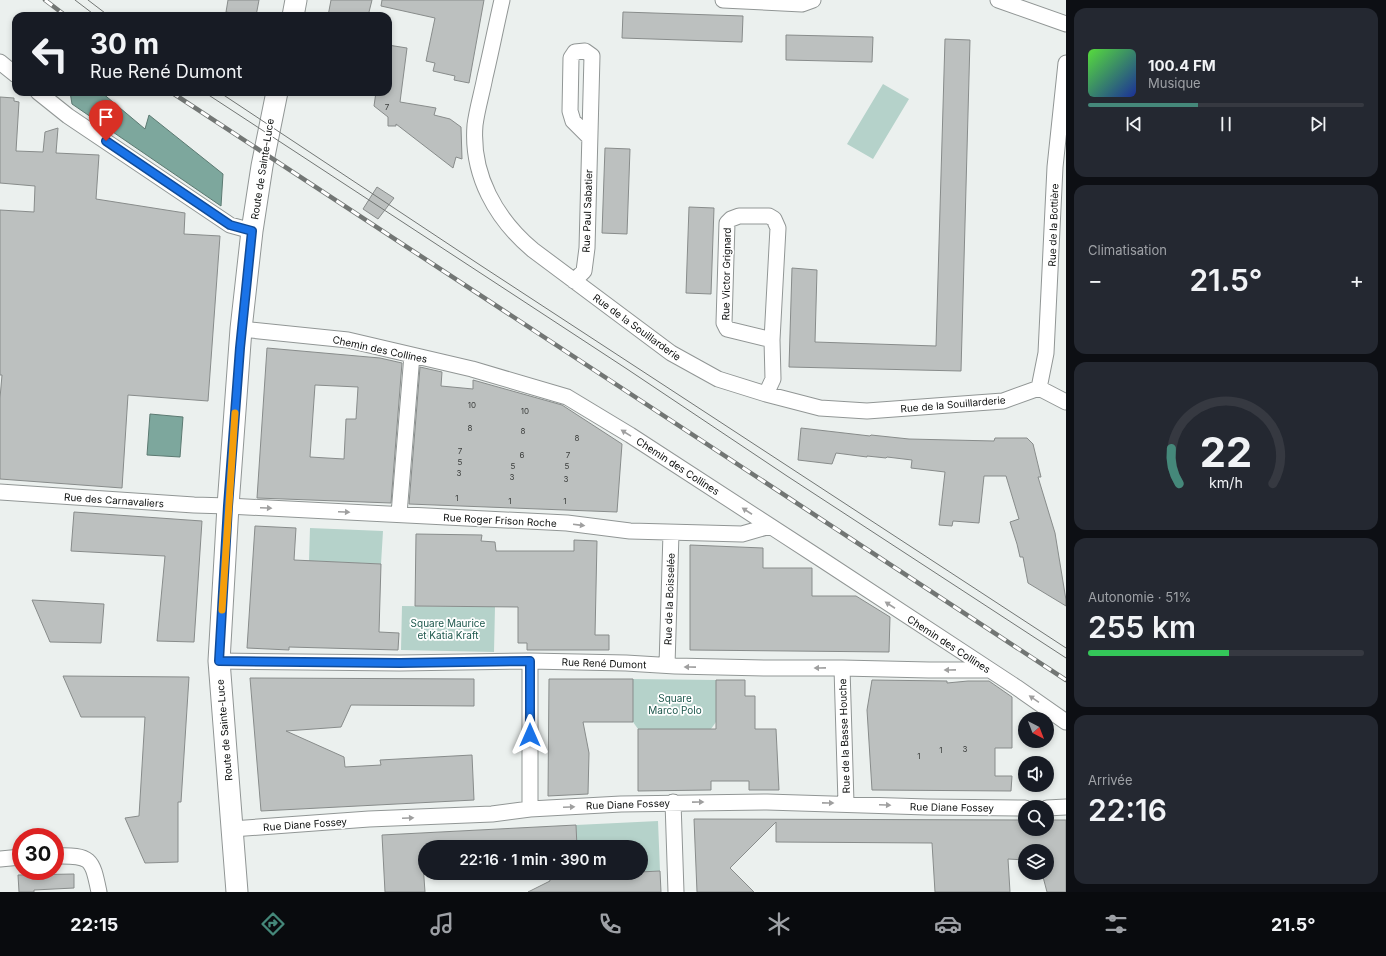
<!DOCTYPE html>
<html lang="fr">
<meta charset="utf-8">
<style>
body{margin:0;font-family:Inter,sans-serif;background:#242831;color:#f1f3f6;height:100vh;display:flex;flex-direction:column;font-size:15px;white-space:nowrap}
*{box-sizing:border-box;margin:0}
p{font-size:13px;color:#9ea1a6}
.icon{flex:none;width:22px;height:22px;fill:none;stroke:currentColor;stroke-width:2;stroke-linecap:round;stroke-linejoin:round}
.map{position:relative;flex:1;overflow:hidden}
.side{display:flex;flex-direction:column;gap:8px;padding:8px;background:#0d0f14;width:320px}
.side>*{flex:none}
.top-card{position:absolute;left:12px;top:12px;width:380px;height:84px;border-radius:12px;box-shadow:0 2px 6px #0003;background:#171b24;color:#f1f3f6;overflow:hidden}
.needle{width:26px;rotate:138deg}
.fabs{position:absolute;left:1018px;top:712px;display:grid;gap:8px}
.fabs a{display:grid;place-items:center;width:36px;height:36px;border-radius:50%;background:#171b24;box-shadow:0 2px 6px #0003;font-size:20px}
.speed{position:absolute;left:12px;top:828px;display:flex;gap:8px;font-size:20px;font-weight:700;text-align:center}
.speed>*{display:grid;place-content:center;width:52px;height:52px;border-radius:50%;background:#171b24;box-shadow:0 2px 6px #0003;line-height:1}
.speed .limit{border:6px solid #d22;background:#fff;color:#111}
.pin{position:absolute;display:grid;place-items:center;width:34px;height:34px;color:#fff;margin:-41px -17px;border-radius:50% 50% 50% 0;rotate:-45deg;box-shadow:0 0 4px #0007}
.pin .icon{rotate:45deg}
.me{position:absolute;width:44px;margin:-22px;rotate:0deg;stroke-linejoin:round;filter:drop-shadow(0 0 3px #0008)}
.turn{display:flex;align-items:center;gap:14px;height:84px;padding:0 12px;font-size:18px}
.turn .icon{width:52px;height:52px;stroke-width:2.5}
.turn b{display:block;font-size:28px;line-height:34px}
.big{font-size:30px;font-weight:600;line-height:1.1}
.side .tile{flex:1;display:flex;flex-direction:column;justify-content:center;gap:6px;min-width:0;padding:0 14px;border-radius:12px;background:#242831}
.side .dial{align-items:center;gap:0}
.dial svg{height:104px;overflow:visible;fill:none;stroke:#363941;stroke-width:7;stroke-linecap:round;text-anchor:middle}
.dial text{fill:#f1f3f6;stroke:none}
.song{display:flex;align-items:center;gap:12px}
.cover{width:48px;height:48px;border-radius:6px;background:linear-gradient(135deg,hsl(110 70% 55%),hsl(230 70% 35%))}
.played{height:4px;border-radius:2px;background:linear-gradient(90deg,#45887a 40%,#363941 40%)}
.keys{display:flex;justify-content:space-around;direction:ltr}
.heat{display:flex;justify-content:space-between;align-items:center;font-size:22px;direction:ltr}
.charge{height:6px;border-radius:3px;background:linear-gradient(90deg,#34c759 51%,#363941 0)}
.trip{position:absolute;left:418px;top:840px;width:230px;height:40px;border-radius:20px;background:#171b24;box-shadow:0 2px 6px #0003;font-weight:600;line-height:40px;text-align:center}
.tabs{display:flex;height:64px;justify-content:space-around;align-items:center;background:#090b0e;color:#9ea1a6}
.tabs .icon{width:28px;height:28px}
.tabs .on{color:#45887a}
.tabs b{font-size:18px;color:#f1f3f6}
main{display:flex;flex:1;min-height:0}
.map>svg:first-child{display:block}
.green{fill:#b5d2ca}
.water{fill:#7da79d;stroke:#5c7a72}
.building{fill:#bcc0bf;stroke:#888c8b;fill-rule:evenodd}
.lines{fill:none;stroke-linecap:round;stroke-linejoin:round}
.street-casing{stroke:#919695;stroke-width:17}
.secondary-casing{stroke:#919695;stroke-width:23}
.street{stroke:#fff;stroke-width:15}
.secondary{stroke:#fff;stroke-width:21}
.tram{stroke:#727674;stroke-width:1}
.rail-casing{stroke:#727674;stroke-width:4.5}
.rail{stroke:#fff;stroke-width:3;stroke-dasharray:9;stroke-linecap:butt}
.oneway{fill:#9f9f9f}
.route-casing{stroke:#114b97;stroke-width:10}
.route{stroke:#1a73e8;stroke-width:7}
.slow{stroke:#f59e0b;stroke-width:7}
.labels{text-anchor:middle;stroke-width:3.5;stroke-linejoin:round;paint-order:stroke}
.number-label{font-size:8px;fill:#3a3c3b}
.street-label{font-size:10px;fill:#0e100f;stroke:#fff}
.park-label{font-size:10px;fill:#1d574c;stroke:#fff}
</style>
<main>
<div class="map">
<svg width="1066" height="892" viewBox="0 0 1066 892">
<rect width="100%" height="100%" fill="#ebf0ee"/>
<path class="green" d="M883,84L909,99L873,159L847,144Z
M310,528L383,531L381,564L309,561Z
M402,606L495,607L494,652L401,650Z
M633,679L716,680V722L711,729H638L633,722Z
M658,821L660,871L641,872V847H577L576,825Z"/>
<path class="water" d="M70,92H101L145,129L149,115L223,174L221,206L72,104Z
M150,414L183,417L180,457L147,455Z"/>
<path class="building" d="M228,0H259L256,16H248L226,12Z
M331,0H372L368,16H328Z
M382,0H484L469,83L454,80L455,76L433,71L435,63L426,61L435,18L381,6Z
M623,12L743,16L742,42L622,38Z
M786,35L873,37L872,62L786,60Z
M945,39L970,40L961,371L789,367L792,268L817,270L815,342L936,346Z
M388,45L407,48L400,102L436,108L434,115L450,119L461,127L462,159L456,157L453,168L396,124V126H388V117L374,106L376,92H388Z
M0,97L14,98V101L19,102L16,151L43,152L45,132L58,128L56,153L99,155L96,199L185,213L184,234L220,236L208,401L128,395L122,488L0,479V398L2,375H0V210L34,212L35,186L0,183Z
M605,148L630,149L627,234L602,233Z
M377,187L394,198L378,219L363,209Z
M689,207L714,208L711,294L686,293Z
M267,348L380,358L402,363L391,503L257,498ZM315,385L358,387L356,419H346L344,459L310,457Z
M420,367L442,372L441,386L473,389V380L562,405L622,444L617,512L409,504Z
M801,428L870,436L871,435L909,439L994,441L995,438H1027L1033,444L1041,477H1038L1055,533L1066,600V606L1028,583L1023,557H1020L1017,544L1010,522L1019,519L1006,476H984L979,523L953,521L952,526L939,525L945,472L911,468L912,460L887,457L886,458L867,456V457L836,453L832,464L798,460Z
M74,512L202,521L194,642L157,641L165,556L71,551Z
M255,526L296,528L294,560L381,564L379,632L399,633L398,650L289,647V650L247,648Z
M416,534L482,535L481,541L495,542L496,551H574V540L597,541L595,635H609V650H527V643H518V607L415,606Z
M690,545L763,548V568H812V596H856L890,617L889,652L690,650Z
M32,600L104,604L101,643L50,642Z
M63,676L189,677L181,802H178V862L145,863L125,818L139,816L145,717H81Z
M250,678L474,679V706L351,705L341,727L286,731L344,757L345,767L381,765L380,760L472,755L474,800L261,811Z
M549,679H633V722H583L589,753L588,794L548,796Z
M716,680H745V696H755V729H776L779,790H749V781H711V790L638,791V729H716Z
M872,680L947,681V683L968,681H989L1012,697V748H995V776H1012L1011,791L872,790L867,710Z
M694,819L1025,820V829H1047V820H1066V892H1047L1042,873H1047V851H1025V860L1008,859L1010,892H935L932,843L776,842V822L730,868L754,892H697Z
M576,825L577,847H425V864H423L425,892H385L382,835Z
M660,871L661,892H528L550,881L549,873H578V875Z
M74,874V888L34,890V892H19L18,875Z"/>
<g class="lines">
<g class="street-casing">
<path id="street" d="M502,0C496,26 491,52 485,77C482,93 477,109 475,125C471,175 496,219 533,250L671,353L718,379L766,394L820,408L867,411L1003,401L1039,388
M723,0L802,4L813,0
M998,0L1066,24
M0,62L16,75
M38,92L68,116L230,225L252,231
M574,281L584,271L587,248L592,56L585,51L575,52L571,58L570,111L573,121L589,137
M241,329L348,340L472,369L567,397L630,435L821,559L1016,687L1066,722
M1039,388L1046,353L1055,167L1066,63
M1039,388L1066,402
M766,394L773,379L772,340L778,228L774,219L769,216H739L731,219L727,223L724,323L727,329L772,340
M0,492L194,505L228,506L567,523L630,531L742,534L770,526
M399,514L412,355
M219,661L400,663L530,661L626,663L675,666L764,668H842L929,670H989
M667,665L671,533
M842,668L846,803
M673,802L676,892
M1047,808L1066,807
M530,809V661
M232,829L369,819L492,814L530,809L621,804L767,802L927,807L1025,808
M55,856C91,855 92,858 99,892
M0,859L21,857"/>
</g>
<g class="secondary-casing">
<path id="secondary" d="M293,16L296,0
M237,892L219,661L228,506L241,329L252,231L262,166L277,92"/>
</g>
<use href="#street" class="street"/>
<use href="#secondary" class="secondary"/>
<path class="tram" d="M75,0L96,16
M88,0L109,16
M204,92L627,369L787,476L1066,658
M219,92L480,265L1066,648"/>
<g class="rail-casing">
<path id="rail" d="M45,0L66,16
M171,92L1066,680"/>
</g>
<use href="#rail" class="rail"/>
</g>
<defs><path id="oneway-solid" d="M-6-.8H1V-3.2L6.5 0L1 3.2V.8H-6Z"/></defs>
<g class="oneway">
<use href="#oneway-solid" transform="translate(626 433) rotate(-148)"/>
<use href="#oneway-solid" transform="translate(266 508) rotate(3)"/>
<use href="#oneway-solid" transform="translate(747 511) rotate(-147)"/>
<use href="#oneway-solid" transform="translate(344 512) rotate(3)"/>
<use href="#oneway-solid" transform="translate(579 525) rotate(7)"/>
<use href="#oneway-solid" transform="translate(890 605) rotate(-147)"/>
<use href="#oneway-solid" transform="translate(690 667) rotate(-179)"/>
<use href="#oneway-solid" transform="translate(820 668) rotate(179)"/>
<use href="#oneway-solid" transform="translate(950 670) rotate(179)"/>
<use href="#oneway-solid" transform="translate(1034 699) rotate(-146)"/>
<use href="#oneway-solid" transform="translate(698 802) rotate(-1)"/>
<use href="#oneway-solid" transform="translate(828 803) rotate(1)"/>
<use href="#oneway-solid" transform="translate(885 805) rotate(2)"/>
<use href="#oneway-solid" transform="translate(569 807) rotate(-3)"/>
<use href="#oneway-solid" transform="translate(408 818) rotate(-3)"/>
</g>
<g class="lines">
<g class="route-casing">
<path id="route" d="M106,141L230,225L252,231L240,348L228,506L219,661L400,663L530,661V735"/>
</g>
<use href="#route" class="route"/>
<path class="slow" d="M222,610L235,413"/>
</g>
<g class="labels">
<g class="number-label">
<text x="387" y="110">7</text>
<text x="472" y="408">10</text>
<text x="525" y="414">10</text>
<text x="470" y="431">8</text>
<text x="523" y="434">8</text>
<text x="577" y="441">8</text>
<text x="460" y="454">7</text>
<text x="522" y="458">6</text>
<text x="568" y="458">7</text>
<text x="460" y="465">5</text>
<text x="513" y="469">5</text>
<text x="567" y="469">5</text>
<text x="459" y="476">3</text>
<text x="512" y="480">3</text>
<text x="566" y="482">3</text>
<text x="457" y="501">1</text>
<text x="510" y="504">1</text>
<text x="565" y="504">1</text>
<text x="965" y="752">3</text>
<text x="941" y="753">1</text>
<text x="919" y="759">1</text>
</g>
<g class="street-label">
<text transform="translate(262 169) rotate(-81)" y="4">Route de Sainte-Luce</text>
<text transform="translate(587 211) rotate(-88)" y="4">Rue Paul Sabatier</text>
<text transform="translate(1053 225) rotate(-88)" y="4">Rue de la Bottière</text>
<text transform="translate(726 274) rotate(-89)" y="4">Rue Victor Grignard</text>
<text transform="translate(637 327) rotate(36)" y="4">Rue de la Souillarderie</text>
<text transform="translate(380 349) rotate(12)" y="4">Chemin des Collines</text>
<text transform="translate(953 404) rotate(-5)" y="4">Rue de la Souillarderie</text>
<text transform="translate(678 466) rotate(33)" y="4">Chemin des Collines</text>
<text transform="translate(114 500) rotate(4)" y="4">Rue des Carnavaliers</text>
<text transform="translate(500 520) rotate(3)" y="4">Rue Roger Frison Roche</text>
<text transform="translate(669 599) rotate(-88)" y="4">Rue de la Boisselée</text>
<text transform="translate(949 644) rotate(33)" y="4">Chemin des Collines</text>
<text transform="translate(604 663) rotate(2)" y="4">Rue René Dumont</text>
<text transform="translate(224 730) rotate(-95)" y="4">Route de Sainte-Luce</text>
<text transform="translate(844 736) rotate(-92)" y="4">Rue de la Basse Houche</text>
<text transform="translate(628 804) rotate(-2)" y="4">Rue Diane Fossey</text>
<text transform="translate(952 807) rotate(1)" y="4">Rue Diane Fossey</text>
<text transform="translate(305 824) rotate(-4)" y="4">Rue Diane Fossey</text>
</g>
<g class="park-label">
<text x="448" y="627">Square Maurice<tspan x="448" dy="12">et Katia Kraft</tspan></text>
<text x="675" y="702">Square<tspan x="675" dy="12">Marco Polo</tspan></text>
</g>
</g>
</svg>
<div class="fabs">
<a><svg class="needle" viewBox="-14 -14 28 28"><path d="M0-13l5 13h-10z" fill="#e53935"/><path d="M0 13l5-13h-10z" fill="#9ea1a6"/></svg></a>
<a><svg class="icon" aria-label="sound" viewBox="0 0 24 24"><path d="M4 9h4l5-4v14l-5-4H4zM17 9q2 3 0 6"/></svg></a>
<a><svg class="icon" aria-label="search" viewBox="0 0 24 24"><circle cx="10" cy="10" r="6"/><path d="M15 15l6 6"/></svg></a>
<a><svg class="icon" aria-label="layers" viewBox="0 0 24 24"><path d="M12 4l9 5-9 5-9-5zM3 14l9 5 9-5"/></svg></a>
</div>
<div class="speed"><div class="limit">30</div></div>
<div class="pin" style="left:106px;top:141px;background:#d93025"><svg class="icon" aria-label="arrive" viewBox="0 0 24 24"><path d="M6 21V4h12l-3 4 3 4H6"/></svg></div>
<svg class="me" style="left:530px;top:735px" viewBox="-20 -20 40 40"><path d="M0-17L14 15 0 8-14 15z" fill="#1a73e8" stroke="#fff" stroke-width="4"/></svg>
<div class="trip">22:16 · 1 min · 390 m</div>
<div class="top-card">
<div class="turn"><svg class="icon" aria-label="left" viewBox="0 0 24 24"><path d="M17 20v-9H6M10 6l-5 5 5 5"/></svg><div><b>30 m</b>Rue René Dumont</div></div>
</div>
</div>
<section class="side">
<div class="tile">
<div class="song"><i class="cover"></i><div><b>100.4 FM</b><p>Musique</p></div></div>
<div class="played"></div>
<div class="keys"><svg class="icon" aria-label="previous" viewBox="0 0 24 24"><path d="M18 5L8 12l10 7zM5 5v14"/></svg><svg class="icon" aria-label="pause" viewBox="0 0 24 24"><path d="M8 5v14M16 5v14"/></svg><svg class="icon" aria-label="next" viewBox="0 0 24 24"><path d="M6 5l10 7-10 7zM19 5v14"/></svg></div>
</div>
<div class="tile"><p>Climatisation</p>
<div class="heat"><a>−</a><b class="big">21.5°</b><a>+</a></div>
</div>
<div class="tile dial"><svg viewBox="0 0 100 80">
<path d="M14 69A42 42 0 1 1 86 69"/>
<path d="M14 69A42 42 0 0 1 8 42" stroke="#45887a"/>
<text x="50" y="56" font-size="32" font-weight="700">22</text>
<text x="50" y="72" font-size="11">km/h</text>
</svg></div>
<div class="tile"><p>Autonomie · 51%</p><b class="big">255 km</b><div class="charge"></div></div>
<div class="tile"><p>Arrivée</p><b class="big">22:16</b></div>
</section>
</main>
<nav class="tabs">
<b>22:15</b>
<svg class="icon on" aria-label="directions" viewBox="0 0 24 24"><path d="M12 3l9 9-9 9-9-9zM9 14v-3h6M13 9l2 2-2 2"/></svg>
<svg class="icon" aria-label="music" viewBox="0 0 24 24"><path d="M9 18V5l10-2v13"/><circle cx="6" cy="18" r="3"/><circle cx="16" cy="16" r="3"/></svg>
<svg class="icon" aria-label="phone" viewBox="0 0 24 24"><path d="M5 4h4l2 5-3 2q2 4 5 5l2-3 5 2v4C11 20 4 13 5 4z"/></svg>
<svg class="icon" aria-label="climate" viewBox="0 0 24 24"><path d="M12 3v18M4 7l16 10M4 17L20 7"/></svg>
<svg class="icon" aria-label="car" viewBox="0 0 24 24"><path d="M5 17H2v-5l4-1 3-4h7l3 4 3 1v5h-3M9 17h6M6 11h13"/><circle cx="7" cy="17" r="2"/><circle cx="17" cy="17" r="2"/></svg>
<svg class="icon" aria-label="filters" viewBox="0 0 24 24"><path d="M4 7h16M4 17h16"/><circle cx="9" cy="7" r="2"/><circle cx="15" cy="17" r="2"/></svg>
<b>21.5°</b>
</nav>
